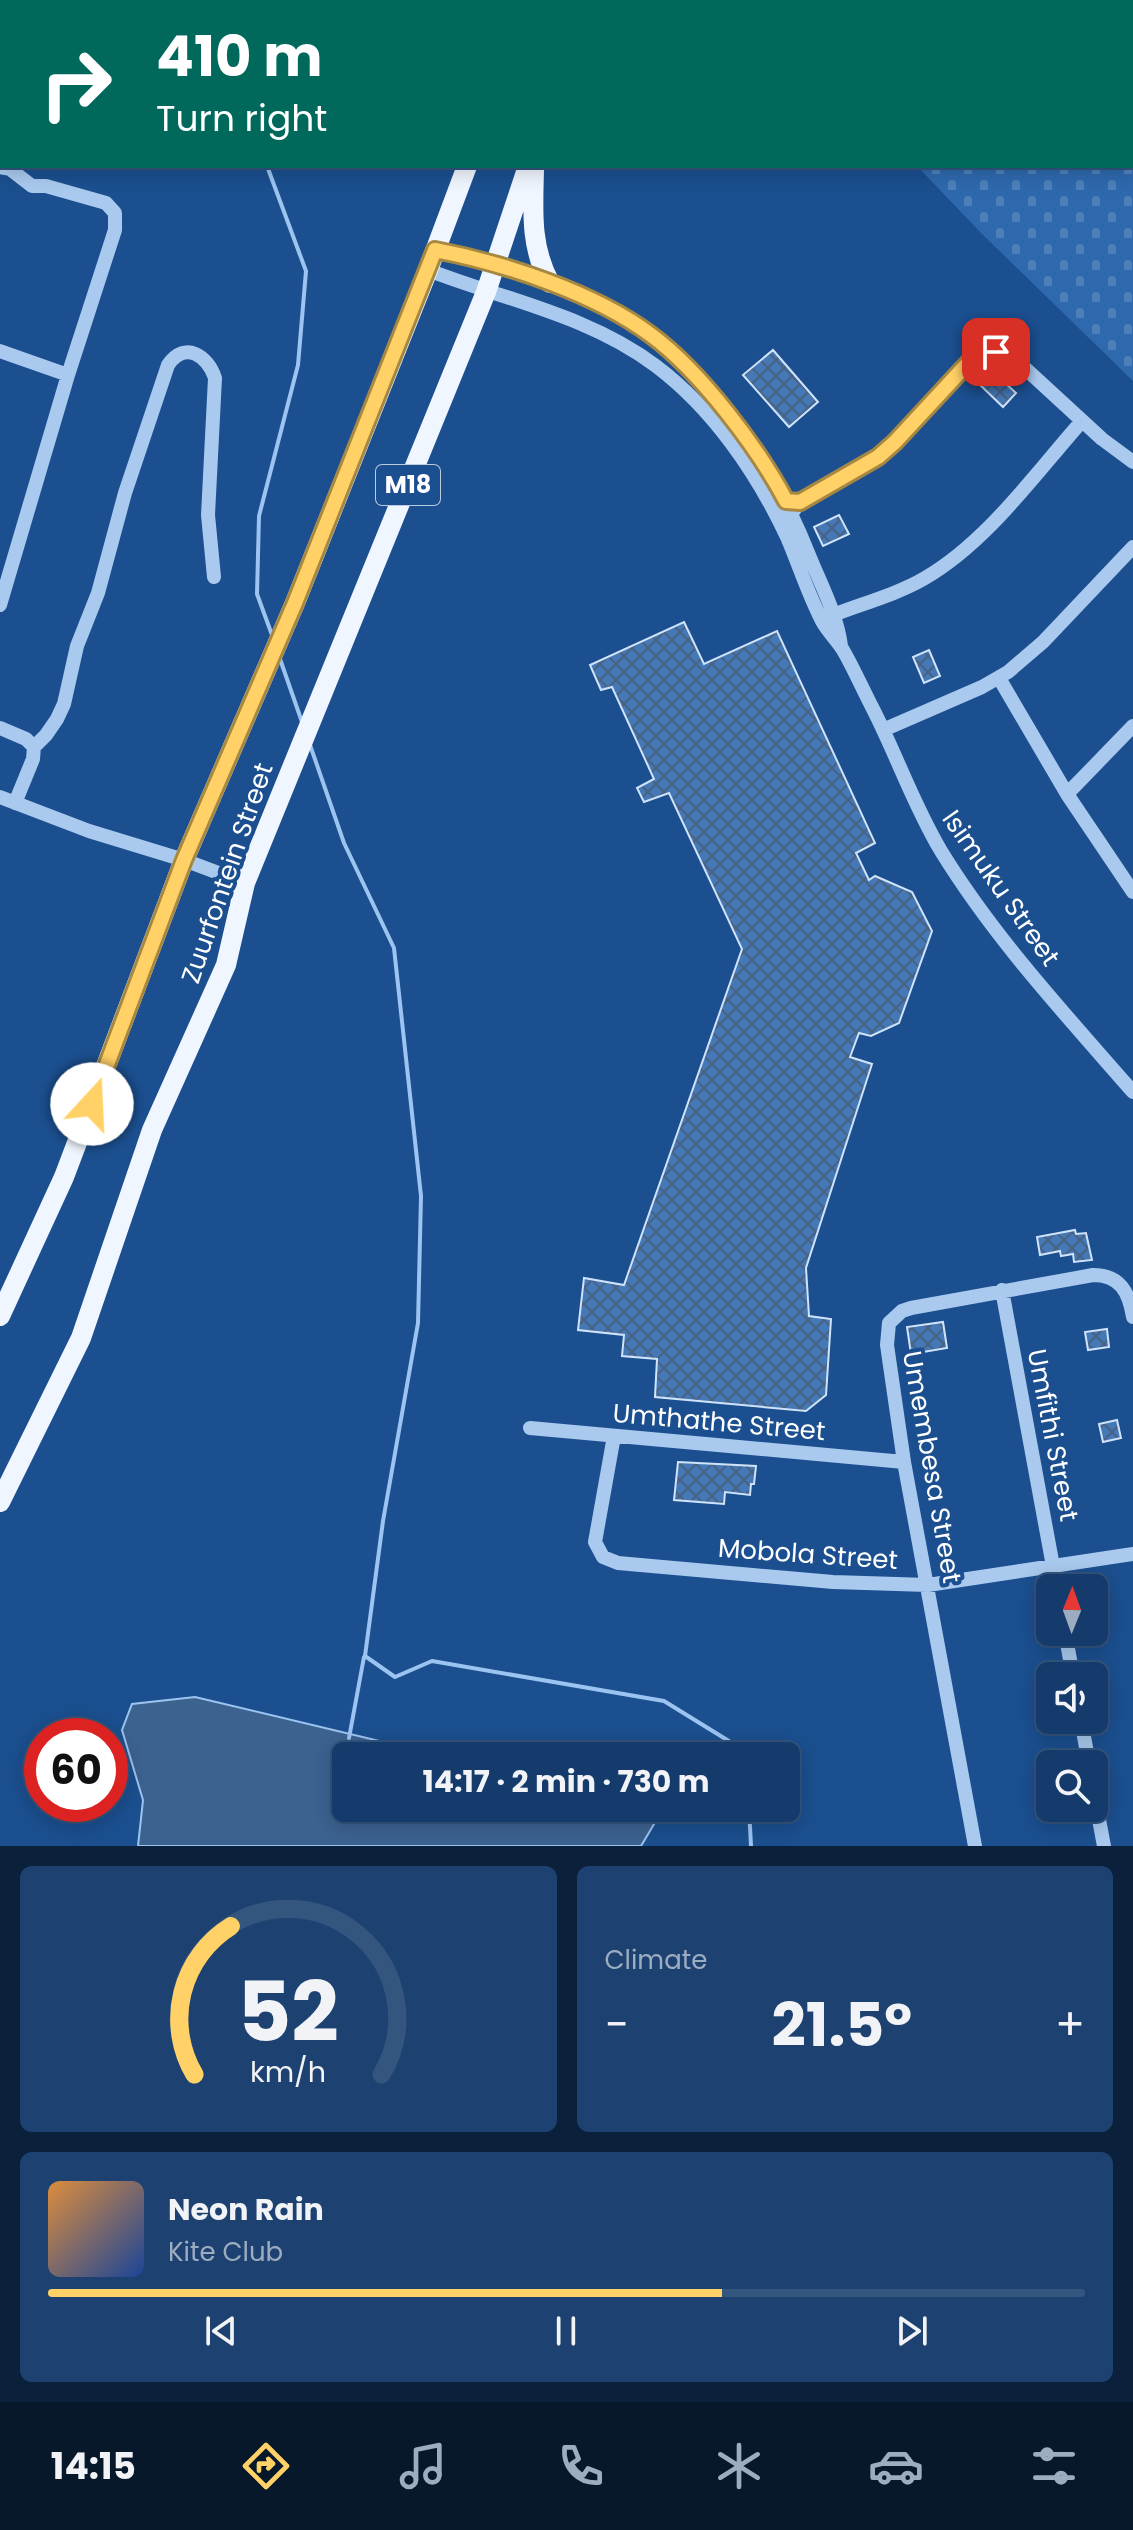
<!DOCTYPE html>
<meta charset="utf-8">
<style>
body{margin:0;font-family:Poppins,sans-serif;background:#1d4271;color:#f1f3f6;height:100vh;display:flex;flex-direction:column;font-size:30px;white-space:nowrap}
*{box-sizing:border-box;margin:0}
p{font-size:26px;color:#9dadc1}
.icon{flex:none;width:44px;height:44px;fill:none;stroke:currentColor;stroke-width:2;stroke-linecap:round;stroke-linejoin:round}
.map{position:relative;height:1846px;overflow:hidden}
.sheet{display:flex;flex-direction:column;gap:20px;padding:20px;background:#0b203b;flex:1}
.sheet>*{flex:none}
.hud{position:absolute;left:0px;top:0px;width:1134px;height:168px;box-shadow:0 4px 20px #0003,0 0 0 2px #33557e;background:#00695c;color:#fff;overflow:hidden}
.needle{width:52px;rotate:1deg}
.fabs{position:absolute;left:1036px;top:1574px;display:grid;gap:16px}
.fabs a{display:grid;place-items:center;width:72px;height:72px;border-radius:12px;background:#143b6b;box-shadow:0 4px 20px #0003,0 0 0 2px #33557e;font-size:40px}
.speed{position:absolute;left:24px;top:1718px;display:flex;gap:16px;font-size:40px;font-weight:700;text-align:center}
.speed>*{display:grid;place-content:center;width:104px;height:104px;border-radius:50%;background:#143b6b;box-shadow:0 4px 20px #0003,0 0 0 2px #33557e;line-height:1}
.speed .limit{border:12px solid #d22;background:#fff;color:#111}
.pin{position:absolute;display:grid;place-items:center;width:68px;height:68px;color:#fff;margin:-34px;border-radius:16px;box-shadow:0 4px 12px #0006}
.me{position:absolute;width:88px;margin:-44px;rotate:20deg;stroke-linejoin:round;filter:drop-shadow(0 0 6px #0008)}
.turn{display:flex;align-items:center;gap:28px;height:168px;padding:0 24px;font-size:36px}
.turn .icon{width:104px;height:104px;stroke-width:2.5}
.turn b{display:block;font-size:56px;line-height:68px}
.big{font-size:60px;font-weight:700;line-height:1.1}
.sheet .tile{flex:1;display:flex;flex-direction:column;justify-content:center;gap:12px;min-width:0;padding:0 28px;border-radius:12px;background:#1d4271}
.sheet .dial{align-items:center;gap:0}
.dial svg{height:208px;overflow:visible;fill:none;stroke:#33557e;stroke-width:7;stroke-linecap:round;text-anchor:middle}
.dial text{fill:#f1f3f6;stroke:none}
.song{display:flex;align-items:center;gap:24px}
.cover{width:96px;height:96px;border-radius:12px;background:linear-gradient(135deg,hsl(30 70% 55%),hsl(220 70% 35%))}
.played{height:8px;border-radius:4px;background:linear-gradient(90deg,#ffd166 65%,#33557e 65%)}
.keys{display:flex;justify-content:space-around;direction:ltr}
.heat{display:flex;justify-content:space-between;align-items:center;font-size:44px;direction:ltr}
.sheet .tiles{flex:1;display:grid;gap:20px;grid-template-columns:1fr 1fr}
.tile:last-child{grid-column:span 2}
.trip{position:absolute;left:332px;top:1742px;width:468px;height:80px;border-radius:12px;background:#143b6b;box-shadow:0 4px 20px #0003,0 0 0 2px #33557e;font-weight:700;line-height:80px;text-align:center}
.tab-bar{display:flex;height:128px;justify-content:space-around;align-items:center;background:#08182b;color:#9dadc1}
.tab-bar .icon{width:56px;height:56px}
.tab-bar .selected{color:#ffd166}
.tab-bar b{font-size:36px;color:#f1f3f6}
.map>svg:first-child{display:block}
.cemetery{fill:url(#cemetery-stones)}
.water{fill:#3c6290;stroke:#9cc4f0;stroke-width:2}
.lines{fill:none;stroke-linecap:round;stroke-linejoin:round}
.stream{stroke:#9cc4f0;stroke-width:4}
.building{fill:url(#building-cross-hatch);stroke:#cfe3fa;stroke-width:2}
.minor{stroke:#a9c9ee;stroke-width:14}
.major{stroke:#f0f6ff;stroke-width:20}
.route-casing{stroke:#a68842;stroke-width:20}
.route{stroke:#ffd166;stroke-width:14}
.labels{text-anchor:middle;stroke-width:8;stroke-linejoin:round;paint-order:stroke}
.shield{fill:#1b4f8f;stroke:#bbcadd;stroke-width:2}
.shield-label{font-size:24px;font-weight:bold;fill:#fff}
.street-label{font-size:26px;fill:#fff;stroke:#1b4f8f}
</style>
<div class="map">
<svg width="1133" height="1846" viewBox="0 0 1133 1846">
<defs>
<pattern id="cemetery-stones" width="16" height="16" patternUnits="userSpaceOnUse" patternTransform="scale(2)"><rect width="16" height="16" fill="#2e69ad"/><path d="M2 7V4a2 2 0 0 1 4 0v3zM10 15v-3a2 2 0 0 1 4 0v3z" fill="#4d80b9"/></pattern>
<pattern id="building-cross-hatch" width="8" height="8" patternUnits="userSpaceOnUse" patternTransform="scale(2)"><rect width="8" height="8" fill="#4478b7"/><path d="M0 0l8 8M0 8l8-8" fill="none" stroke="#486282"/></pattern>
</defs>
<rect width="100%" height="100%" fill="#1b4f8f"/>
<path class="cemetery" d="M989,0H1133V381L981,233L917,166H1132V2H989Z"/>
<path class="water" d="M195,1697L442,1756H346V1808L663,1809L641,1846H138L143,1800L122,1730L132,1704Z"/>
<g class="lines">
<path class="stream" d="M232,0L233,2
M223,2L226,0
M0,125L2,124
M267,166L306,271L298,365L259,516L257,594L272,635
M280,659L302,722
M309,742L344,843L394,948L421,1196L418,1323L383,1521L365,1656L395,1677L432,1661L664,1701L745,1751V1756
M349,1738L364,1657
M749,1808L751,1846"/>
</g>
<path class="building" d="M773,350L818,402L789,427L743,375Z
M990,369L1016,393L1003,407L977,382Z
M839,515L849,534L823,546L814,527Z
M684,622L704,664L777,631L875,843L856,853L869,880L875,876L912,892L932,931L899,1023L871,1036L859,1033L850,1057L872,1064L806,1268L809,1316L831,1319L826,1395L806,1411L655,1397L657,1359L622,1356L624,1335L578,1330L584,1278L624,1285L742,949L669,793L644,802L637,788L654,779L612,687L601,690L590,665Z
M929,650L940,676L924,683L913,657Z
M1075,1230L1076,1234L1086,1233L1092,1260L1074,1262L1073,1254L1061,1256L1060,1251L1040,1255L1037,1237Z
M943,1322L947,1348L911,1354L907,1327Z
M1107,1329L1109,1347L1088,1350L1085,1332Z
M1117,1420L1121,1438L1103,1442L1099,1424Z
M678,1462L756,1466L754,1484H751L750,1495L725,1492L724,1504L674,1500Z"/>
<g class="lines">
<path class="minor" d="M107,2V0
M0,45H2
M0,167L10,169L32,186H46L106,203L115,213V230L68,375L0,605
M435,250C507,264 590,291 650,334C671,349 689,370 706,390C754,445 782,487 809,555C821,585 837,614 841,646
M428,270C505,300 588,315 656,366C713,409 757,473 787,537C799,565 808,594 822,621C828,632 837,640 843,650C854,669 863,690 873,709C897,756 914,806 941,851C995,939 1066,1015 1133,1092
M0,351L68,375
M787,516L792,513L800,502L878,457L895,442L970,361C985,351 998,350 1015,359L1102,439L1133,462
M828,617C860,604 896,595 925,578C987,542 1035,474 1082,421
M999,678L1067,794L1133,892
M0,728L26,739L34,747L33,759L15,803
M883,730L982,687L1008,672L1043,642L1133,547
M34,747L46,735L57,719L64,704L77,646L98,593L125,493L168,365C185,340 208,356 215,378L208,515L214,577
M1067,794L1133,726
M0,797L89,831L184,860L245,883
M1002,1290L1057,1588
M530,1428L904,1462
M614,1436L595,1542L603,1557L618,1563L833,1582L928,1585L1133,1554
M1065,1632L1073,1676
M1081,1720L1089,1764
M1094,1793L1104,1846
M975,1846L904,1462L887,1345L889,1323L902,1311L911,1308L1093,1275C1120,1275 1129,1292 1133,1317"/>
<path class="major" d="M529,2L530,0
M590,2L591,0
M534,170C533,210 530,247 550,283
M0,1316L64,1177L184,860L295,603L428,270L467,166
M0,1502L81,1338L152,1130L226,965L245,883L486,292L528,166"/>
</g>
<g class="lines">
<g class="route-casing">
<path id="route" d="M92,1104L184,860L295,603L435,250C504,263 595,293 651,335C700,371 758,448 786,501L800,502L878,457L895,442L970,361L985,353L996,352"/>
</g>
<use href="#route" class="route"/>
</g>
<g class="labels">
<rect class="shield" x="376" y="465" width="64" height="40" rx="6"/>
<g class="shield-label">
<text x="408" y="493">M18</text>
</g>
<g class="street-label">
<text transform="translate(227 873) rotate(-71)" y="9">Zuurfontein Street</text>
<text transform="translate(1001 888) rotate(55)" y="9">Isimuku Street</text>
<text transform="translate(719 1422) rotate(5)" y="9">Umthathe Street</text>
<text transform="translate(1053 1435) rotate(79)" y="9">Umfithi Street</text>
<text transform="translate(932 1467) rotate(80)" y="9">Umembesa Street</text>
<text transform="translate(808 1554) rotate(4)" y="9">Mobola Street</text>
</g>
</g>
</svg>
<div class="fabs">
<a><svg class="needle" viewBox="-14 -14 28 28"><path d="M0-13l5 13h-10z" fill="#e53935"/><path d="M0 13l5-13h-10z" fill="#9dadc1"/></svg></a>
<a><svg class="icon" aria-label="sound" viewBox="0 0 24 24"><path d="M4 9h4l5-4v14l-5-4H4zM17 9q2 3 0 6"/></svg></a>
<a><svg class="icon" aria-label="search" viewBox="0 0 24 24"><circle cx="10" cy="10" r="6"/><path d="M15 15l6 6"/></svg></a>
</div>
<div class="speed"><div class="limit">60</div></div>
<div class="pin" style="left:996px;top:352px;background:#d93025"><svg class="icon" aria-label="arrive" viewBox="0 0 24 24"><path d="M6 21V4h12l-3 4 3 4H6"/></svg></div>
<svg class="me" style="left:92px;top:1104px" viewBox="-20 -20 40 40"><circle r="19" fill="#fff"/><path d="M0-13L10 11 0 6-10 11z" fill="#ffd166"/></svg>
<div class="trip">14:17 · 2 min · 730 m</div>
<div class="hud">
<div class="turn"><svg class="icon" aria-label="right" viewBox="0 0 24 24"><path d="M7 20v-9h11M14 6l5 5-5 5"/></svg><div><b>410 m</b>Turn right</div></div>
</div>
</div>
<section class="sheet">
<div class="tiles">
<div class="tile dial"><svg viewBox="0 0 100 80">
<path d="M14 69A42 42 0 1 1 86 69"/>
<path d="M14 69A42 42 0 0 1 28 12" stroke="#ffd166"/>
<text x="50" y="56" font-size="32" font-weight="700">52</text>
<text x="50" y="72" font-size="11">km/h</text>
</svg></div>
<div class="tile"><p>Climate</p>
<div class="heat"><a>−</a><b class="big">21.5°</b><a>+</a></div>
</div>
<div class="tile">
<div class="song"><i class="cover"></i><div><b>Neon Rain</b><p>Kite Club</p></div></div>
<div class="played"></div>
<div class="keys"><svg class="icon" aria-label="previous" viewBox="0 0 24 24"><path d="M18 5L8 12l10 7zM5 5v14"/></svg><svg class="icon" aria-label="pause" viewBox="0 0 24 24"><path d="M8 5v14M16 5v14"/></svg><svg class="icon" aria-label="next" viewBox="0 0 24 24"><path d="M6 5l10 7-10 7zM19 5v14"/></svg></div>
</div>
</div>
</section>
<nav class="tab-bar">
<b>14:15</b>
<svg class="icon selected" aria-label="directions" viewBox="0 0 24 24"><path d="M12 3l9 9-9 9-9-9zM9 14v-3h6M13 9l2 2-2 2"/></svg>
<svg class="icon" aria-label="music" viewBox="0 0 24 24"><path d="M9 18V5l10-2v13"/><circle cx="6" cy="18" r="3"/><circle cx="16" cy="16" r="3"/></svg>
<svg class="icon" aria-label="phone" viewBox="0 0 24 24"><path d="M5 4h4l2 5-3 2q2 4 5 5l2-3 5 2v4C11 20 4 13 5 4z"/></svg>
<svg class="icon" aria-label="climate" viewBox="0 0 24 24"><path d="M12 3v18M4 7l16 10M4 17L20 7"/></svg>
<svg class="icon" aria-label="car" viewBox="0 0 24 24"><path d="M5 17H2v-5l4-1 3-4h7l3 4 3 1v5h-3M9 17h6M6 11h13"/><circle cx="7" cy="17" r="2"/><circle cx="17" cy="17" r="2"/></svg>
<svg class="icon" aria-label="filters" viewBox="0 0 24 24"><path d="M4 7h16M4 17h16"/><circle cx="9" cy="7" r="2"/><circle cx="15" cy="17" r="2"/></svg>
</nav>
